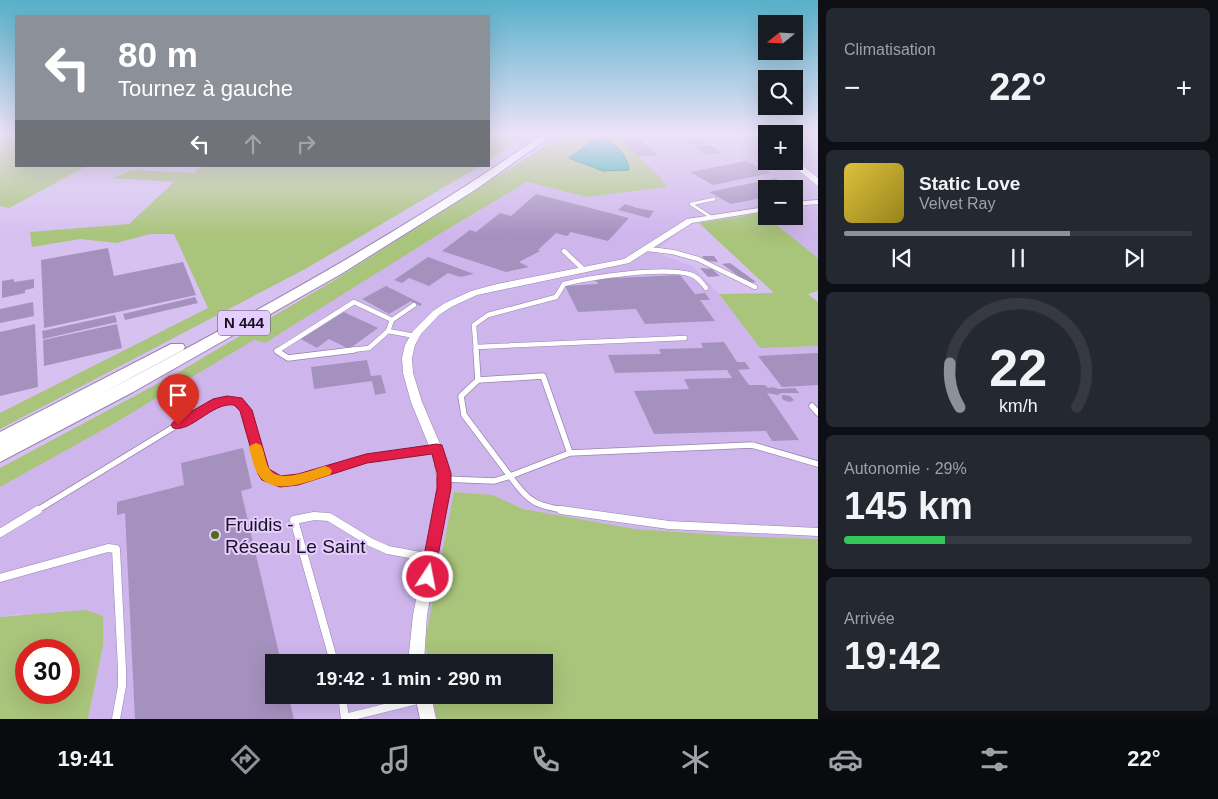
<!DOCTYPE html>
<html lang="fr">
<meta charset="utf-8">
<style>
body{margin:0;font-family:Helvetica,sans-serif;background:#242831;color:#f1f3f6;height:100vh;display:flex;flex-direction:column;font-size:19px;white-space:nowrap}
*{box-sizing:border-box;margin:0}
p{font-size:16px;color:#9ea1a6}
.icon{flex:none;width:28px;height:28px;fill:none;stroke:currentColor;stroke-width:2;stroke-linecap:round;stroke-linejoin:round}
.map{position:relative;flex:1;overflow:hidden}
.details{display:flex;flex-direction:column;gap:8px;padding:8px;background:#0d0f14;width:400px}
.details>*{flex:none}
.guide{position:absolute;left:15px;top:15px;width:475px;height:152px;border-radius:0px;box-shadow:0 5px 20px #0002;background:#8c9099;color:#fff;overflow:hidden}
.needle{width:32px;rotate:252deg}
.tools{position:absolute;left:758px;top:15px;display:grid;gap:10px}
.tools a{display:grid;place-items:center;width:45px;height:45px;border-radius:0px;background:#171b24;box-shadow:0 5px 20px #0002;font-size:25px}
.speed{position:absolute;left:15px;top:639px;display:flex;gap:10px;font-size:25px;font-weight:700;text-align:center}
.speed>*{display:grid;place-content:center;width:65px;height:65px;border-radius:50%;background:#171b24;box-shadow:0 5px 20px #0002;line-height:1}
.speed .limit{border:8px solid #d22;background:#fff;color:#111}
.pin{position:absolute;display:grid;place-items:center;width:42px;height:42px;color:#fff;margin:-51px -21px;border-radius:50% 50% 50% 0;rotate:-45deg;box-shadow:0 0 5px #0007}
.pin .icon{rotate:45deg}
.me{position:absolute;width:55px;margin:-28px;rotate:11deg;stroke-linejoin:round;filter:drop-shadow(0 0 4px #0008)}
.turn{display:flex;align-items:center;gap:18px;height:105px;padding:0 20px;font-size:22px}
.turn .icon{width:65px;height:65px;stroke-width:2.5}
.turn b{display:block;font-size:35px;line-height:42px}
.lanes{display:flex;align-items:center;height:48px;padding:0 20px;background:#0003;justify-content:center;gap:25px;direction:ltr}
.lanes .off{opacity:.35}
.big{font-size:38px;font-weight:800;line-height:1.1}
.details .widget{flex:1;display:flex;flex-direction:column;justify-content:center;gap:8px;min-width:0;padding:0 18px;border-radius:8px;background:#242831}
.details .dial{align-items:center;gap:0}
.dial svg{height:130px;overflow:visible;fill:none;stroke:#363941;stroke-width:7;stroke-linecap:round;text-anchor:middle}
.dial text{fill:#f1f3f6;stroke:none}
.song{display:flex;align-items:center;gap:15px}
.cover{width:60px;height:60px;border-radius:8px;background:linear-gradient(135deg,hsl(50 70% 55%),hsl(50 70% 35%))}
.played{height:5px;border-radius:2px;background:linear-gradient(90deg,#8c9099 65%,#363941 65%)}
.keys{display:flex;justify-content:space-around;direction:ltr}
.heat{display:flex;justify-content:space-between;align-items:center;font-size:28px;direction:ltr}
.charge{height:8px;border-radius:4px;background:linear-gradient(90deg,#34c759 29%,#363941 0)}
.trip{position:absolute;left:265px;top:654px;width:288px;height:50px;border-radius:0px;background:#171b24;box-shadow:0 5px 20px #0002;font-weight:800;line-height:50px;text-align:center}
.tab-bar{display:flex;height:80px;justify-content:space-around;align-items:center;background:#090b0e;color:#9ea1a6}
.tab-bar .icon{width:35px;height:35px}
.tab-bar .on{color:#8c9099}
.tab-bar b{font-size:22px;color:#f1f3f6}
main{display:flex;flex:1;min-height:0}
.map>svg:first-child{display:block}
.built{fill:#ceb6ec;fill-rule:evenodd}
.green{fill:#a9c47b;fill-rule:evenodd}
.water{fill:#1dab9e;stroke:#1c7c78}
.building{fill:#a591be}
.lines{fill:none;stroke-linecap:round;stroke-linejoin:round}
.service-far3-casing{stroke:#9783b0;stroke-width:4}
.service-far2-casing{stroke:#9783b0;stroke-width:5.5}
.service-far1-casing{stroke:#9783b0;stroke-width:7}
.service-casing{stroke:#9783b0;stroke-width:9}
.minor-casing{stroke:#9783b0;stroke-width:1}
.secondary-casing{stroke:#9783b0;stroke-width:1}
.trunk-casing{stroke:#9783b0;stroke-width:2}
.service-far3{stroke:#fff;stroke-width:3}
.service-far2{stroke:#fff;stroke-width:4.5}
.service-far1{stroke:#fff;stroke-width:5.5}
.service{stroke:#fff;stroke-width:8}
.minor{fill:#fff;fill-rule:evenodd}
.secondary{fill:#fff;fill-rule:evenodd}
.trunk{fill:#fff;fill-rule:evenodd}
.route{fill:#e11d48;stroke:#92132f}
.slow{fill:#f59e0b}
.poi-dot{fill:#516919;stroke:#e4cefe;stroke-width:2}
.labels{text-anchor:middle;stroke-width:4;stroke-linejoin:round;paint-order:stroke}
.shield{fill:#e4cefe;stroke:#554963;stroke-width:1}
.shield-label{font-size:15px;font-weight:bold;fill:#181021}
.near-poi-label{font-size:19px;fill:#181021;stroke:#e4cefe;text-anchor:start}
</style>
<main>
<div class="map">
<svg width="818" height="719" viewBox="0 0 818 719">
<rect width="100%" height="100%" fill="#d6c1f1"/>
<path class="built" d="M617,134H766V161H794V134H818V258L762,213L690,224L654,252L692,266L719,294L760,348L818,346V539L735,536L635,529L523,509L493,495L454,492L425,641L428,662H274V695H432L437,719H88L103,646L20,614L0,617V487L108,427L254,340L265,343L441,233L527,182L587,197L667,186ZM766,189H794V216H766Z"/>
<path class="green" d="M0,134H16V166H87L9,208L0,206Z
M489,134H526L489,160Z
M565,134H617L658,175L667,187L587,197L527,182L441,233L265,343L254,340L108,427L0,487V468L172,376L333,281Z
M202,166H480L307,268L0,429V413L208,308L174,234H150L116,243L80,239L32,247L30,232L129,224L174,182L112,178L133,170L194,173Z
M762,213L818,258V291L808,294L818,302V346L760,348L719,294L774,293L699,223Z
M454,492L493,495L523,509L635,529L735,536L818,539V719H437L432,695H544V662H428L425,641Z
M86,610L103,616V646L88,719H0V617ZM26,650H69V692H26Z"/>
<path class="water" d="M599,137C612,137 629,158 629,170L603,171L569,158Z"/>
<path class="building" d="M794,134H818V139L796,138Z
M683,138H701L708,143L691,144Z
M640,139L658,155L639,156L623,140Z
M710,145L722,153L704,154L693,146Z
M746,161L771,173L713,185L690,172Z
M776,178L784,186H780L785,189H766V197L731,204L709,192Z
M536,194L629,218L608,241L571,232L567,236L556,233L538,250L540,251L519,262L529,267L506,272L442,251L470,230L476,232L500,213L511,216Z
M625,204L637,208L654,211L649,218L618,210Z
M108,248L114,276L183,262L196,295L44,328L41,260Z
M702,256H714L718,262L706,261Z
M428,257L474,274L460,277L448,273L429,286L409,278L402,283L394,280Z
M730,263L756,282L748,283L722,264Z
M700,268L712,269L720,276L708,277Z
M680,275L695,294L705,293L710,300H700L715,321L645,324L636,309L578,312L565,286L598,284L595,279Z
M14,279V282L34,279V288L25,290V293L2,298V281Z
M386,286L422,304L420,306L411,301L389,314L362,299Z
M195,297L198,303L125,320L123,314Z
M33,302L34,316L0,323V309Z
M344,312L378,328L349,349L329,339L317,348L301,339Z
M115,315L117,322L43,339L42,331Z
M35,324L38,387L0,396V332Z
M117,324L122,348L44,366L43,340Z
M724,342L737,362H745L750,369L738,370L749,385H765L768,388L772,387L779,389L795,388L799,393H781L778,395L767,393L799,440L772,441L766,431L654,434L634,391L689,389L684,379L732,378L727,370L615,373L608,355L661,354L659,349L703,348L701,343Z
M818,353V385L782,387L758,356Z
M367,360L371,376L381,375L386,393L375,395L372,381L314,389L311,367Z
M782,395L790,396L794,400L790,402L786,401L782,399Z
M243,448L252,488L241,491L281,662H274V695H288L294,719H135L125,513L117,515V502L184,485L181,463Z"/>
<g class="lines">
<g class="service-far3-casing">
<path id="service-far3" d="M711,217L691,204L714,199"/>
</g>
<g class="service-far2-casing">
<path id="service-far2" d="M648,249L673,252L698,259L755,287
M564,251L584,270
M392,320L414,305
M388,331L415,336
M476,347L685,338
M277,351L354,302L392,320L388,331
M344,351L369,348L388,331
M476,351L474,325L488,315L556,297L564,284C592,277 666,266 692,275C698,277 702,283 706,288"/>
</g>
<g class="service-far1-casing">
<path id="service-far1" d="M279,350L277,351L288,358L354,350
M478,380L543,376L570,453L510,476C529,503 536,506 569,511
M812,406L818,413
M570,453L752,445L818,464
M444,479L494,481L510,476L464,415L461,396L478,380L476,350
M36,511L210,405C251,388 251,427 259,457C261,463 262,470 266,475C272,481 279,481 287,482L366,458L436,448"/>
</g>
<g class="service-casing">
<path id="service" d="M561,510L669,525L818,532
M0,533L38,510
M0,578L108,548L116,549L122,669V686L116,719
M334,662L294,520L314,516L329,517L370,542L388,550L431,558
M342,695L345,719
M345,718L421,699"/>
</g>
<g class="minor-casing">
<path id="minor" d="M818,200V204L794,206V202Z
M766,207V211L692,223L629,263L477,295L451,307L439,315L421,334L415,345L412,358L413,373L422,402L446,458L450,488L427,615L424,662H408L413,615L438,488L434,458L411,402L403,373L402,358L405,345L413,331L433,311L445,303L471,291L497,284L624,259L687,219Z
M415,695H431L436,719H420Z"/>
</g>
<g class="secondary-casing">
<path id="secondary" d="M751,134H761L766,138V143Z
M794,159L818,178V186L787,161H794Z"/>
</g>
<g class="trunk-casing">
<path id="trunk" d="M543,134H554L475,190L341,274L133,392L0,462V432L171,344H183L185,347L183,350L97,396C249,316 402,233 543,134Z"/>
</g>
<use href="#service-far3" class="service-far3"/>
<use href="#service-far2" class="service-far2"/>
<use href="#service-far1" class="service-far1"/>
<use href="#service" class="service"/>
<use href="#minor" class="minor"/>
<use href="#secondary" class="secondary"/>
<use href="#trunk" class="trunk"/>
</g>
<linearGradient id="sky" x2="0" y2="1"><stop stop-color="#57b0ca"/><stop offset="0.57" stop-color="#ede3f9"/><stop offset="1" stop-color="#ede3f9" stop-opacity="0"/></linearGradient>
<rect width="818" height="235" fill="url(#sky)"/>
<path class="route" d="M227,396L242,398L252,410L269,469L281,476L298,474L366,454L437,444L442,445L451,473V488L433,582L428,584L422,582L420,577L437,488V473L432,454L367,463L298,485L280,487L262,480L258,474L240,411L234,405C212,402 191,433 173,428L171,425L173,422L213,399Z"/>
<path class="slow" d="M256,443L261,445C265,452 265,465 271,471C281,483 312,470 325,466L330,468L332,471L330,475C309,481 273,498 258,474C253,467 252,456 249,448L251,445Z"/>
<circle class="poi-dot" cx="215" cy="535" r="5"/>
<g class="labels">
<rect class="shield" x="218" y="310.5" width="52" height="25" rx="4"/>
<g class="shield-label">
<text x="244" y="328">N 444</text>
</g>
<g class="near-poi-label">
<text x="225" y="531">Fruidis -<tspan x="225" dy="22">Réseau Le Saint</tspan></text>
</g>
</g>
</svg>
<div class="tools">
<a><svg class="needle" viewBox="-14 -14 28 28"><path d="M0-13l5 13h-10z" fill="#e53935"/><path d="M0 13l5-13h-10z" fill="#9ea1a6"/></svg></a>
<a><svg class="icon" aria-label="search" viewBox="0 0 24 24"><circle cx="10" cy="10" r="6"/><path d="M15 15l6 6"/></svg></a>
<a>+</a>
<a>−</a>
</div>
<div class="speed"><div class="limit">30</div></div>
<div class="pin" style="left:178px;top:425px;background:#d93025"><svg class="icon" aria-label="arrive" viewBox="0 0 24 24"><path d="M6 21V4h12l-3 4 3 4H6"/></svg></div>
<svg class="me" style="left:428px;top:577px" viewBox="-20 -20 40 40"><circle r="17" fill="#e11d48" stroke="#fff" stroke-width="3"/><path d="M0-11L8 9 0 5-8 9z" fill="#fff"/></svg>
<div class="trip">19:42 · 1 min · 290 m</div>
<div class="guide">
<div class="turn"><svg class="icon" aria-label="left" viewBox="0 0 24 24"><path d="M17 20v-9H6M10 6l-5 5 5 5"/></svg><div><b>80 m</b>Tournez à gauche</div></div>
<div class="lanes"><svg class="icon" aria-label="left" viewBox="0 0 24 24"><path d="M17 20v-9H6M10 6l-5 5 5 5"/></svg><svg class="icon off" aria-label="ahead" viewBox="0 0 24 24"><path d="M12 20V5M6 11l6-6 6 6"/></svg><svg class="icon off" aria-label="right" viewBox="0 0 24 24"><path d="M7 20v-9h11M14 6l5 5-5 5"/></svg></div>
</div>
</div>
<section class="details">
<div class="widget"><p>Climatisation</p>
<div class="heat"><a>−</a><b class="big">22°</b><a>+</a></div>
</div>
<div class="widget">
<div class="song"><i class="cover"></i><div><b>Static Love</b><p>Velvet Ray</p></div></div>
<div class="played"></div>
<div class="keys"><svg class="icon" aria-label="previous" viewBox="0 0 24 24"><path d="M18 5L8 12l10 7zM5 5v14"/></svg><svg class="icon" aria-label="pause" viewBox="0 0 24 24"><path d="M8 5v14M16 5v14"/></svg><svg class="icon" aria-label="next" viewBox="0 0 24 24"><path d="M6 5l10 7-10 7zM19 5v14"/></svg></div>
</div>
<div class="widget dial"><svg viewBox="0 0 100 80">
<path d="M14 69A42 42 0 1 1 86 69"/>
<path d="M14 69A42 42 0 0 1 8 42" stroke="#8c9099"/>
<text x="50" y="56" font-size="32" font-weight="700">22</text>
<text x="50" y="72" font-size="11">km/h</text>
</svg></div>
<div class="widget"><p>Autonomie · 29%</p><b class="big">145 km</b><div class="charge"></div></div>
<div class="widget"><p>Arrivée</p><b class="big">19:42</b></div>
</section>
</main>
<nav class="tab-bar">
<b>19:41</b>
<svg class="icon on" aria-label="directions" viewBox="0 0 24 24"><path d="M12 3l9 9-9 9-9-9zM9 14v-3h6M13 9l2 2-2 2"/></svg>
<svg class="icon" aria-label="music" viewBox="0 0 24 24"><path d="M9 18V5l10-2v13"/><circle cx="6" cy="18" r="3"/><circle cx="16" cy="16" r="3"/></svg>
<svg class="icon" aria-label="phone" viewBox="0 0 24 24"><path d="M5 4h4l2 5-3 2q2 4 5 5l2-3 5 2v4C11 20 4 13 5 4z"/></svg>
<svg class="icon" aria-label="climate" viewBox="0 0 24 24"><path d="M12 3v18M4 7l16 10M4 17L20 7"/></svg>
<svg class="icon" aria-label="car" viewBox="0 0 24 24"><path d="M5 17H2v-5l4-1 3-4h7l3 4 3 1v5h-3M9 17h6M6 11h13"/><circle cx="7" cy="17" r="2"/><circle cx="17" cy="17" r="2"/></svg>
<svg class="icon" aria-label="filters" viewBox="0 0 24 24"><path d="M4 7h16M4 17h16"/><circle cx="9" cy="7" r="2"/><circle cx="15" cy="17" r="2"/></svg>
<b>22°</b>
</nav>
